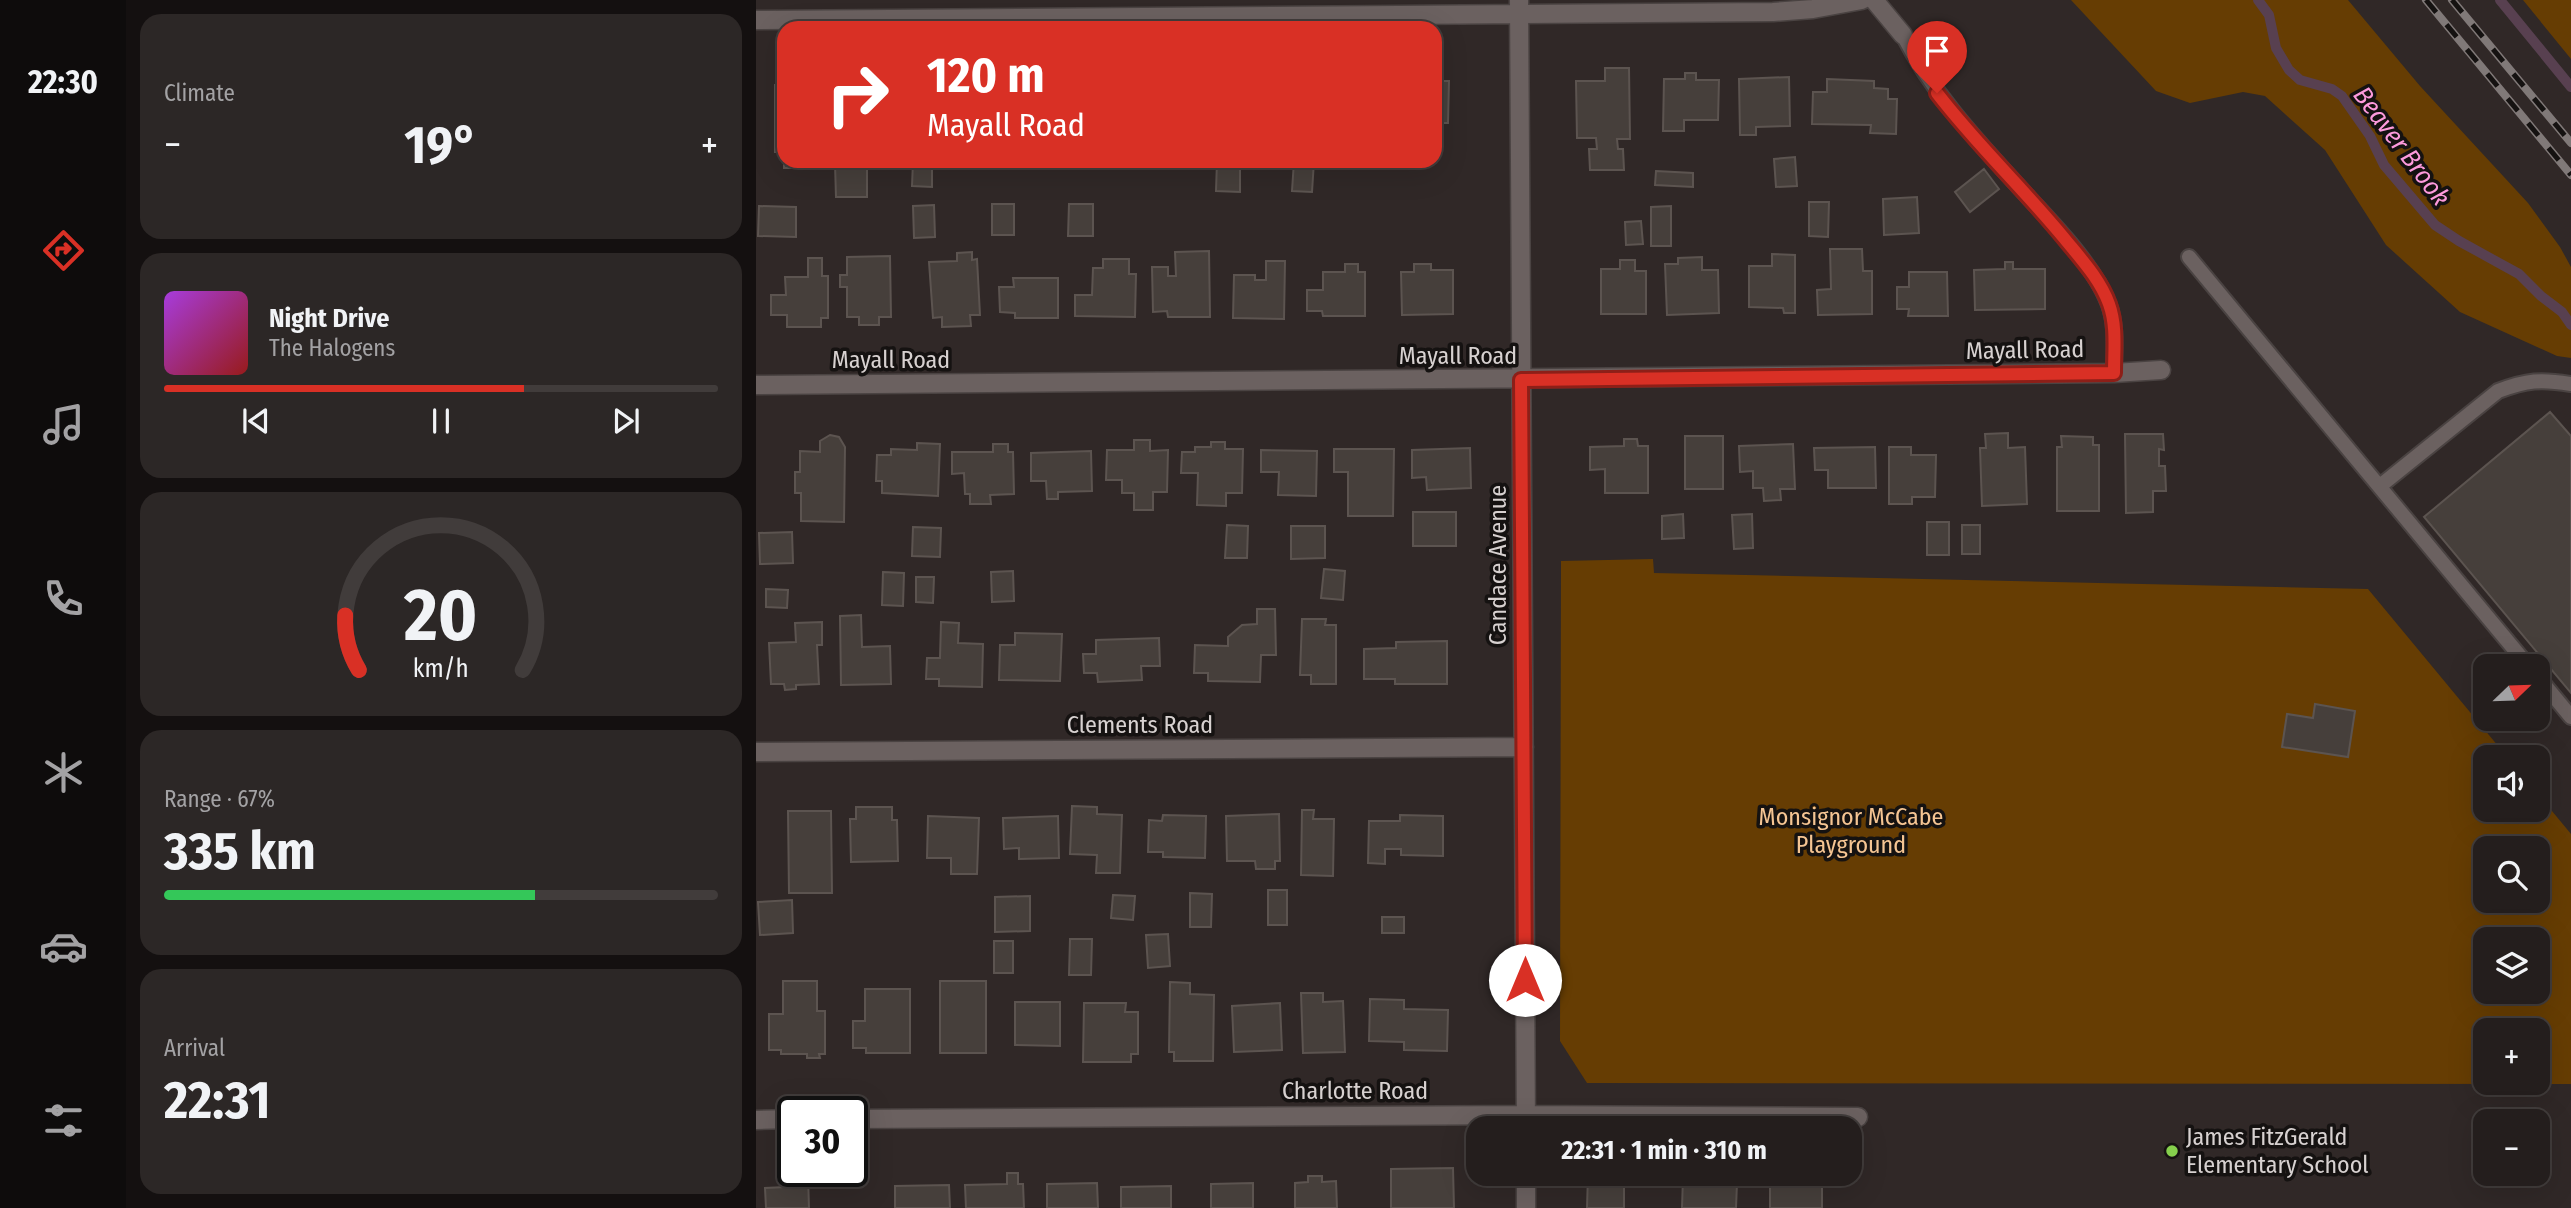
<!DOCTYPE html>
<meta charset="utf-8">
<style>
body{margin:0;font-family:"Fira Sans Condensed",sans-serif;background:#2c2726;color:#f1f3f6;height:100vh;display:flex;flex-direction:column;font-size:26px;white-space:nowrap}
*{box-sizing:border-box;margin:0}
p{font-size:23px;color:#a3a2a4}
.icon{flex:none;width:38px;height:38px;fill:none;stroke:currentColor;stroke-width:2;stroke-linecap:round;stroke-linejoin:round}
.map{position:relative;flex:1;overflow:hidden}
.side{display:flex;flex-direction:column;gap:14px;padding:14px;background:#141010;width:630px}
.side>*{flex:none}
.hud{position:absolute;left:21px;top:21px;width:665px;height:147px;border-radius:21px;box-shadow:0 7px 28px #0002,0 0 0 2px #413c3b;background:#d93025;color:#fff;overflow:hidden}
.needle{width:46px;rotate:67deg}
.tools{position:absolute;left:1717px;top:654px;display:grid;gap:14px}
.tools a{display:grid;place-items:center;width:77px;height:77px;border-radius:14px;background:#241e1d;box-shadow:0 7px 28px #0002,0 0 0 2px #413c3b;font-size:35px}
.speed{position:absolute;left:21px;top:1096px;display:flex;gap:14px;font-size:35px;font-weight:700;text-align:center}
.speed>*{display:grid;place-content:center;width:91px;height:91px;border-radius:50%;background:#241e1d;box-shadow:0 7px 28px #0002,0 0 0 2px #413c3b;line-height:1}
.speed .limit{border:4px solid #111;border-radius:10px;background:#fff;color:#111}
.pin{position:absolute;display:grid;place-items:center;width:60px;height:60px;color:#fff;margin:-72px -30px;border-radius:50% 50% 50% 0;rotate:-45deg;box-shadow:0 0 7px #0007}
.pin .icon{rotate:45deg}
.me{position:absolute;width:77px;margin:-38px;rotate:0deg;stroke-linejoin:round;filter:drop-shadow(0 0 5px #0008)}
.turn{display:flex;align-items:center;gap:24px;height:147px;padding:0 35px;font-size:32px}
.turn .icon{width:91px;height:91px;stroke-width:2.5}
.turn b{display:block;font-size:49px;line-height:60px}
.big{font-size:52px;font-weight:700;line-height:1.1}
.side .widget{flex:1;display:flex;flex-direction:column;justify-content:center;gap:10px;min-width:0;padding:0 24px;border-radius:21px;background:#2c2726}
.side .dial{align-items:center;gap:0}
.dial svg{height:182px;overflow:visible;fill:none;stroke:#413c3b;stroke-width:7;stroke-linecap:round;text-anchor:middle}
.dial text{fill:#f1f3f6;stroke:none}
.song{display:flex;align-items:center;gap:21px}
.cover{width:84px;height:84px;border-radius:10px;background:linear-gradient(135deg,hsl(280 70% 55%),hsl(0 70% 35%))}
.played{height:7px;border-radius:4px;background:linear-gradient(90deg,#d93025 65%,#413c3b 65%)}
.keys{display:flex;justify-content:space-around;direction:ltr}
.heat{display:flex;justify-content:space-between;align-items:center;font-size:38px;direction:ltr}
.charge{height:10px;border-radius:5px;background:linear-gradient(90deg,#34c759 67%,#413c3b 0)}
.trip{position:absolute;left:710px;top:1116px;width:396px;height:70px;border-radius:21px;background:#241e1d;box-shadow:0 7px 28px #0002,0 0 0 2px #413c3b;font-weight:700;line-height:70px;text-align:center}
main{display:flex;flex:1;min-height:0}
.menu{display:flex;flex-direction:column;width:126px;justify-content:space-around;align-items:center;background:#0e0c0c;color:#a3a2a4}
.menu .icon{width:49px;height:49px}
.menu .active{color:#d93025}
.menu b{font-size:32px;color:#f1f3f6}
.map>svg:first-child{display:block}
.green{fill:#663d03;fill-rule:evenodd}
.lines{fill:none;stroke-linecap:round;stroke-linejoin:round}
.stream{stroke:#584050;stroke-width:10}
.building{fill:#463f3b;stroke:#5c5450;stroke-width:2}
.lane-casing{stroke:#4a4342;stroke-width:18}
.street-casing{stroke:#4a4342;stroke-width:21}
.lane{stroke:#6b6160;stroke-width:14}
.street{stroke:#6b6160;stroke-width:18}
.rail-casing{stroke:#807978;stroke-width:8}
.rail{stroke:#151211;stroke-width:5;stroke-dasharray:16;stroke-linecap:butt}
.route-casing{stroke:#8d1f18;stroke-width:18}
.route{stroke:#d93025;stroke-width:12}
.poi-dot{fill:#85cf4c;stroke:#151211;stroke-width:2.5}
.labels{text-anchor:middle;stroke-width:7;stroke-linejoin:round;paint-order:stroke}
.street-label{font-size:24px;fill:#d7d1d0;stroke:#151211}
.park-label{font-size:24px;fill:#f5c593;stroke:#151211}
.poi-label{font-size:24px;fill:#d7d1d0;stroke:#151211;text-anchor:start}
.water-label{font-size:26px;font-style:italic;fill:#fd9adc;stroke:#151211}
</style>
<main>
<nav class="menu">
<b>22:30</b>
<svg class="icon active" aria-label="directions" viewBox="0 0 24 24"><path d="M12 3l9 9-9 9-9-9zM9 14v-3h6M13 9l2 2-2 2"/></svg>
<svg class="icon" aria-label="music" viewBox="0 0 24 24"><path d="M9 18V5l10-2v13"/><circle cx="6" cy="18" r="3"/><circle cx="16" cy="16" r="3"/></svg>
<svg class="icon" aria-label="phone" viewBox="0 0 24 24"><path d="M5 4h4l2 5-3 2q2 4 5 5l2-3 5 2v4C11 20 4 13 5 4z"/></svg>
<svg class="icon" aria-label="climate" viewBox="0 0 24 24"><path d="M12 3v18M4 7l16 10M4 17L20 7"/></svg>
<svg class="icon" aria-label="car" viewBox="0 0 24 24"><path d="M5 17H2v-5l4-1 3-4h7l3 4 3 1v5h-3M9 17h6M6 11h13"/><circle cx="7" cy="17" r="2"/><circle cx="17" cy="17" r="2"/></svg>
<svg class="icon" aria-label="filters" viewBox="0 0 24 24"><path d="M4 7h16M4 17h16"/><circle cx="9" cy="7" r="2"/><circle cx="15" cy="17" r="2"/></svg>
</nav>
<section class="side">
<div class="widget"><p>Climate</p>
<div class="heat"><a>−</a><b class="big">19°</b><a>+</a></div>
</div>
<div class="widget">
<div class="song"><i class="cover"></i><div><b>Night Drive</b><p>The Halogens</p></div></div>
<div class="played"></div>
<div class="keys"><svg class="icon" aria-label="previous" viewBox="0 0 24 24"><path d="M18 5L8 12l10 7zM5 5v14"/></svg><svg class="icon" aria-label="pause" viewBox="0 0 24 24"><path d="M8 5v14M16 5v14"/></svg><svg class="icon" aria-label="next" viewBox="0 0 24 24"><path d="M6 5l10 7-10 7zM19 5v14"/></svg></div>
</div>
<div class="widget dial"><svg viewBox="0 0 100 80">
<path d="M14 69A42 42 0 1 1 86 69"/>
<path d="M14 69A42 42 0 0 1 8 45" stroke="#d93025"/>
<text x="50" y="56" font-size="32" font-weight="700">20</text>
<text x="50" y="72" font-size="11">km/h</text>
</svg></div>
<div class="widget"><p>Range · 67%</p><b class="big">335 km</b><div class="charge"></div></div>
<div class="widget"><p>Arrival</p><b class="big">22:31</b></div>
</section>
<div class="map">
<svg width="1815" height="1208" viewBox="0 0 1815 1208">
<rect width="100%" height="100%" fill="#302827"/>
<path class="green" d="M1315,0H1592L1664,86L1772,203L1804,247L1815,267V358L1801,356L1704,312L1630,245L1569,150L1509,96L1487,92L1434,103L1400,91Z
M1767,0H1815V59Z
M897,559L898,573L1612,589L1752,758H1729V810H1782V794L1815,834V1084L831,1083L804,1041L805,561ZM1729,849H1782V901H1729ZM1729,940H1782V992H1729ZM1729,1031H1782V1083H1729Z"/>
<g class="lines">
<path class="stream" d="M1502,0L1513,15L1520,48L1533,70L1544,80L1576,89L1586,96L1614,136L1628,165L1679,225L1703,241L1763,274L1785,296L1806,312L1815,325
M1744,0L1815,87"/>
</g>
<path class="building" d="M849,68H873L874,139H861L862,149H867L868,170H834L833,149H841L840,138H821L820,81H849Z
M929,73H940V80H963L962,120H928V131H907L908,79H929Z
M1033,77L1034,126L1000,127V135H984L983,79Z
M1071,79L1118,81V88L1132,89V99H1141L1140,134L1114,133L1115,125L1056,124L1057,92H1071Z
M679,81H693L692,123H679Z
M19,85H28V152H19Z
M1039,157L1041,186L1020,187L1018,159Z
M28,161H61V168H28Z
M157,161H176V187L156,186Z
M461,161H484V192L460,191Z
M538,161H558L556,192L536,191Z
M79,164H111V197H80Z
M1228,169L1243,189L1214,212L1199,192Z
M900,171L937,173V187L899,185Z
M1161,197L1163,233L1128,235L1127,199Z
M1053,202H1073L1072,237L1053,236Z
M236,204H258V235H236Z
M313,204H337V236H312Z
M178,205L179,237L158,238L157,206Z
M3,206L40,207V237L2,236Z
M915,206V246H895V207Z
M885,221L887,244L870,245L869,222Z
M1074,249H1106L1107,271H1116V314L1062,315L1061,290L1075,289Z
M453,251L454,317H412L411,311L397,312L396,267H412V276H420L419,252Z
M216,252V260L221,259L224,315H214L215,326L186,327V317L177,318L173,262L201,261V253Z
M1016,254L1039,255V313H1028L1027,308L993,307V266H1016Z
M134,256L135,317H123V325H103V317H91V287H84V275H91V257Z
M946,257V270H962L963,313L911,315L909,264H922V258Z
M52,258H66V276H72V318H65V327H31V315H15V295H30L29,277H52Z
M347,259H373V274H380L379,317L319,316V295H336L337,268H347Z
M864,260H879V271H890V314H845V269H864Z
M510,261H529L528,319L477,318L478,275H499V280H510Z
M1249,262H1257V269H1289V309L1219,310L1218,270L1249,269Z
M589,264H602V272H609V316H567L566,311H551V290H567V272H589Z
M658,264H675V270H697V314L646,315L645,272H658Z
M1153,272H1191L1192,316H1152L1153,309H1141V287H1153Z
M257,278H302V318H259V313L244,312L243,287H258Z
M1794,412L1815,436V693L1668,517Z
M1252,433V448L1269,447L1271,504L1226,506L1224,448H1230L1229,434Z
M1369,434H1407L1408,450L1403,449V466H1409L1410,491H1397V512L1370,513Z
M74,435L83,437L89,447L88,522L45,521V493H39V472H44V451L64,452V441Z
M929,436H967V489H929Z
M1305,436L1337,437V445H1343V511H1301V447H1306Z
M868,439H881L882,446H892V493H849V469L834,470V447L868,446Z
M378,440H394V451L412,450L411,492H397V510H378V493H366V480H350L351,450H378Z
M455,442H469V449H487L486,493H470V506L441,505L442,473H425L426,452H439V447H455Z
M161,443L184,444L182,496L126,493V481H120L121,455H135V449L161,450Z
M237,444H252V452H257L258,494L234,495L235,504H214V494H209L208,473L196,474V452H237Z
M1037,444L1039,489H1024L1025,500L1008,501L1007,488H997V471L984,472L983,446Z
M1119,447L1120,488H1072V470H1059L1058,448Z
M1133,447H1155V455H1180L1179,497H1156V504H1133Z
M714,448L715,488L671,490L670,477L656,478V450Z
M578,449H638L637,516H592V472H578Z
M505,450L561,451L560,496L522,495L523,472H505Z
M335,451L336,491L302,492V499H291L290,481H275V453Z
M657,512H700V546H657Z
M927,514L928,538L906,539V516Z
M996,514L997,548L978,549L976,515Z
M1171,522H1193V555H1171Z
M471,525L492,526L491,558H469Z
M1206,525H1224V554H1206Z
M535,526H569V558L535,559Z
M157,527L185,528L184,557L156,556Z
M36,532L37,563L4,564L3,533Z
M568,569L589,571L587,600L565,598Z
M257,571L258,601L236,602L235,572Z
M127,572L148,573L147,606L126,605Z
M160,577H178L177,603L160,602Z
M10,589L32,590L31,608L10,607Z
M501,609H519L520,655H505L504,682L452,681V673H438L439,645L472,646V637L486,625L501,624Z
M105,615L106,647L134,646L135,684L85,685L84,616Z
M546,619H570L569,625H580V684H555V675H544Z
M66,622V645H61L63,684L40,685V689L29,690L28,684H15L13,643L40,642L39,623Z
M185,622L203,623L202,643L227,644L226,687L183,686V679H170L171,658H184Z
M259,633L306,634L304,681L243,680L244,645H259Z
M403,638L404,666H385L386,680L342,682L341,673H328L327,654H340V640Z
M691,641V684H639V679H608V649L640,648V642Z
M1559,704L1599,711L1592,757L1526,747L1531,714L1557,718Z
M316,806L341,807V814L366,815L364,873H340L341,855L314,854Z
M100,807H136V820H141L142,861L95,862L94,819H100Z
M546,810H558L557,819H578L577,876L545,875Z
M32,811H75L76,893H33Z
M523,814L524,861H519V869H500L499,861H471L470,816Z
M407,815L450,816L449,858L407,857V852H392L393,820L406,821Z
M644,815L687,816V856L645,855V849H629V864L612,863L613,821H644Z
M172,816L223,818L221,874H195V858H171Z
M302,816L303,858L263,859V848L248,849L247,818Z
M512,890H531V925H512Z
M434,893L456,894L455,927H434Z
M357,895L379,896L377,920L355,918Z
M274,896V931L239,932V897Z
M36,900L37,933L4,935L2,902Z
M626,917H648V933H626Z
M412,934L414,966L392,968L390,935Z
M314,939H336L335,975H313Z
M238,941H257V973H238Z
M27,981H61V1011H69V1054H63L64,1058H51V1054H25V1050H13V1014H27Z
M184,981H230V1053H184Z
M414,982L434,983V994L458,995L457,1061H418V1052H413Z
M109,989H154V1053H110V1048H97V1021H109Z
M545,993H567V1002L587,1001L589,1052L547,1053Z
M614,999L648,1000V1009L692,1010L691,1051L648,1050V1042L613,1041Z
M259,1002H304V1046L259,1045Z
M328,1003H370L369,1012H382V1054H375V1062H327Z
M524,1003L526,1050L478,1052L476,1006Z
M697,1168L698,1208H635V1169Z
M251,1173H262V1184H267L268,1208H210L209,1185L251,1184Z
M832,1174H850V1182L868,1183V1208H831Z
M52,1176L53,1208H10L9,1188L30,1187V1177Z
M552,1176H566V1182L580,1181L581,1208H539V1183L552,1182Z
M927,1177H939L938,1182L981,1183L980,1208H926Z
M1014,1180L1066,1181V1208H1014Z
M341,1183L342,1208H291V1184Z
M497,1183V1208H455V1184Z
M193,1185L194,1208H139V1186Z
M415,1186V1208H365V1187Z"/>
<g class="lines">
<g class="lane-casing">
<path id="lane" d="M1147,35C1179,98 1227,147 1274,199C1301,228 1339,267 1353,305C1361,327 1358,351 1358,373
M1433,257L1773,667
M1624,486L1742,391C1771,380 1785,379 1815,384
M1782,677L1815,717"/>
</g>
<g class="street-casing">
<path id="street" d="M763,0L770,1129
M1118,0L1147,35
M0,20L1017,12L1057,9L1106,0
M0,385L1358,373L1405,370
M0,752L768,747
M96,1119L769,1115L1102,1117
M0,1120L37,1119
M770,1174V1208"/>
</g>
<use href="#lane" class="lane"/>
<use href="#street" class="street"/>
<g class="rail-casing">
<path id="rail" d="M1670,0L1815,175
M1696,0L1815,143"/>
</g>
<use href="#rail" class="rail"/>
</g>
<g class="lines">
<g class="route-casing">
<path id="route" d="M769,980L765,380L1358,373C1358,350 1361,326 1353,304C1344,279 1325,259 1308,238C1267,188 1220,144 1181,93"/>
</g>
<use href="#route" class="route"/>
</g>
<circle class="poi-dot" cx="1416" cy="1151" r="7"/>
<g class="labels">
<g class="street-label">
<text transform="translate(1269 350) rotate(-1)" y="8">Mayall Road</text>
<text x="702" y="364">Mayall Road</text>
<text x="135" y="368">Mayall Road</text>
<text transform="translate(742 565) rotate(-90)" y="8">Candace Avenue</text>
<text x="384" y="733">Clements Road</text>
<text x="599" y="1099">Charlotte Road</text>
</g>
<g class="park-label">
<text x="1095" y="825">Monsignor McCabe<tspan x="1095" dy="28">Playground</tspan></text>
</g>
<g class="poi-label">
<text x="1430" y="1145">James FitzGerald<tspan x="1430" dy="28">Elementary School</tspan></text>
</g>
<g class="water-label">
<text transform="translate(1646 146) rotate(53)" y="9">Beaver Brook</text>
</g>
</g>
</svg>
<div class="tools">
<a><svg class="needle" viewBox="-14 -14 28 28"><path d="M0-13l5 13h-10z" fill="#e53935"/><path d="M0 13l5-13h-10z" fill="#a3a2a4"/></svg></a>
<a><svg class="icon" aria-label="sound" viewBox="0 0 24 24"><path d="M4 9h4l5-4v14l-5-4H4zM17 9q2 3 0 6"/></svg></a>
<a><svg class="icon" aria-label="search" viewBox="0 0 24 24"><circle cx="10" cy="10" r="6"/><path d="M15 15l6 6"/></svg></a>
<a><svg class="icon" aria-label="layers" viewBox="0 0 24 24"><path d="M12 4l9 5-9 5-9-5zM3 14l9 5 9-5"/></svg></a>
<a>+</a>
<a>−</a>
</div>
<div class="speed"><div class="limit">30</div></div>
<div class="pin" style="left:1181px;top:93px;background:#d93025"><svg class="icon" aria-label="arrive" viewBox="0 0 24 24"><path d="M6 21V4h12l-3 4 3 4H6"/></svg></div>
<svg class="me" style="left:769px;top:980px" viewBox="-20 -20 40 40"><circle r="19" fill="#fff"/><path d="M0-13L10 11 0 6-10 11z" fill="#d93025"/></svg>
<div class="trip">22:31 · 1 min · 310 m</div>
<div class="hud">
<div class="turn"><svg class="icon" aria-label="right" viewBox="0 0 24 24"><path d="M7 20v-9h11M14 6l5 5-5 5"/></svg><div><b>120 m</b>Mayall Road</div></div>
</div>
</div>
</main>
